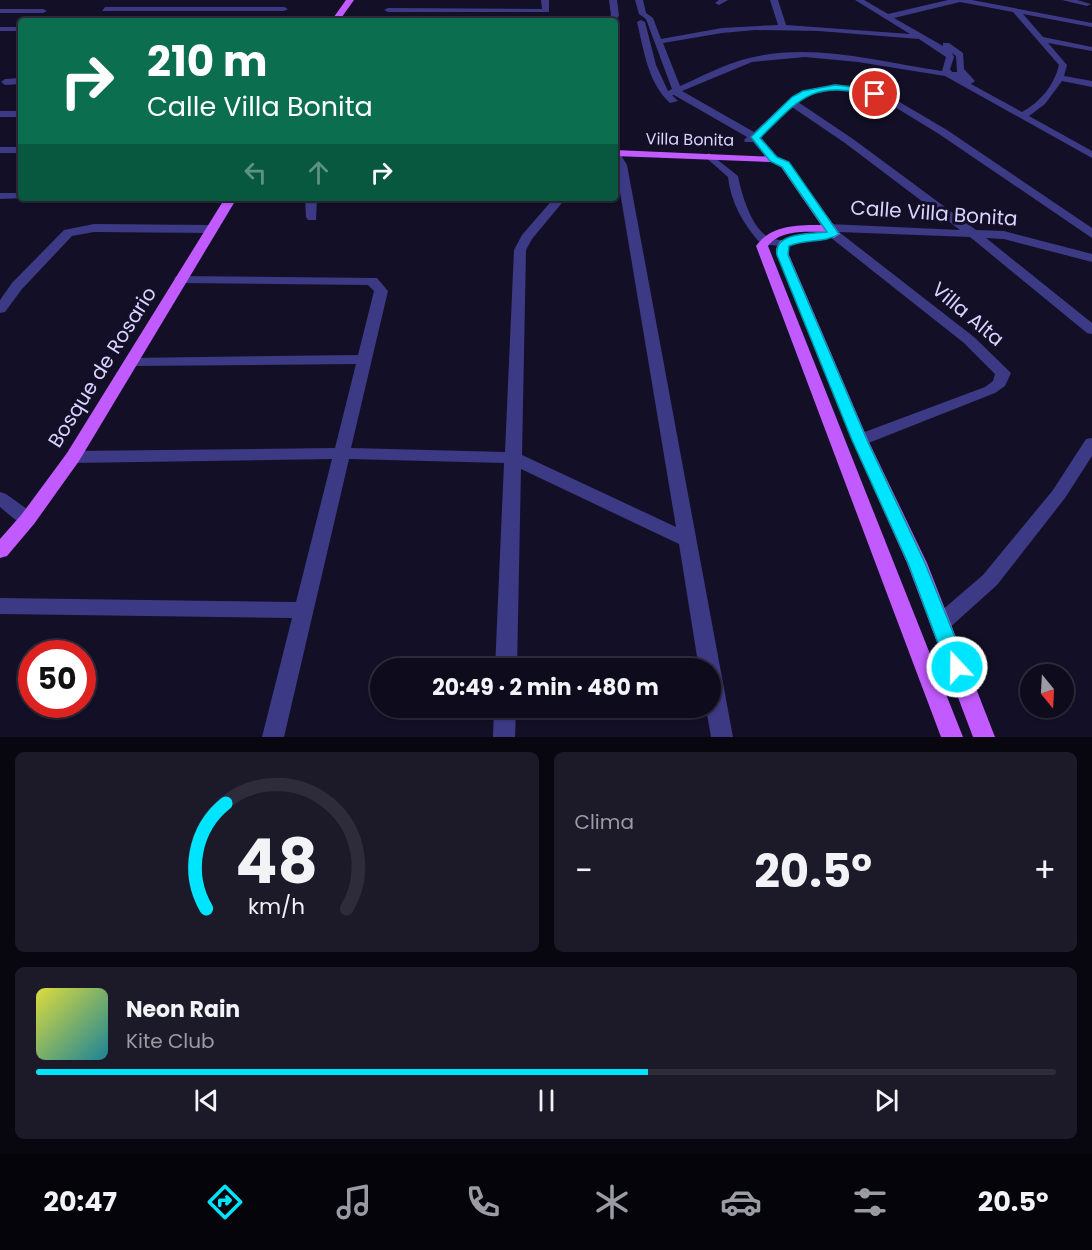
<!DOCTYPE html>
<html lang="es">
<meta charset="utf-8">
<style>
body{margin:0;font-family:Poppins,sans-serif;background:#1c1929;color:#f1f3f6;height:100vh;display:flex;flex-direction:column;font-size:22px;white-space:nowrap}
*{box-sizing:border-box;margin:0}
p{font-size:20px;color:#9b9ba3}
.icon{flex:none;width:33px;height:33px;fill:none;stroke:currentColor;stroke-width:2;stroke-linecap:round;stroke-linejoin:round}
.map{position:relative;height:737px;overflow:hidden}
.sheet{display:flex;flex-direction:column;gap:15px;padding:15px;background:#08060f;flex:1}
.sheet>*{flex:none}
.banner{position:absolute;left:18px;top:18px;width:600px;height:183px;border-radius:6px;box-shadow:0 2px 4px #0004,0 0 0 2px #2e2b3b;background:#0b6e4f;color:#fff;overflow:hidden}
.needle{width:39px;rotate:162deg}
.buttons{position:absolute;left:1020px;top:664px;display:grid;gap:12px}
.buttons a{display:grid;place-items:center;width:54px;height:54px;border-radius:50%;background:#0e0b1c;box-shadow:0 2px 4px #0004,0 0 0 2px #2e2b3b;font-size:30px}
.speed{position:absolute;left:18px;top:640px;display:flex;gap:12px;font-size:30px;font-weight:700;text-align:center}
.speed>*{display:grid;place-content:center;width:78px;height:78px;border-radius:50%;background:#0e0b1c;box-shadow:0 2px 4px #0004,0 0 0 2px #2e2b3b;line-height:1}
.speed .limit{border:9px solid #d22;background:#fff;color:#111}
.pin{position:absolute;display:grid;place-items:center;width:51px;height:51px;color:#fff;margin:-26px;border:3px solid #fff;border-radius:50%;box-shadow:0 2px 6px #0007}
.me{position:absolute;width:66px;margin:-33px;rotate:339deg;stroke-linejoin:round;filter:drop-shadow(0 0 4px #0008)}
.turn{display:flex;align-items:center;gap:21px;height:126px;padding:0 30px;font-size:27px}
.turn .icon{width:78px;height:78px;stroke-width:2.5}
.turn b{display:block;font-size:42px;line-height:51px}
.lanes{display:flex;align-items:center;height:57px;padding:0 30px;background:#0003;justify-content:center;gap:30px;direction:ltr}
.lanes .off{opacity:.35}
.big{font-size:45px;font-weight:700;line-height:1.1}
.sheet .card{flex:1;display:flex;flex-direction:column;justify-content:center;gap:9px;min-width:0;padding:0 21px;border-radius:9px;background:#1c1929}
.sheet .dial{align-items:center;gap:0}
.dial svg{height:156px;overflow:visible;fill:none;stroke:#2e2b3b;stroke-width:7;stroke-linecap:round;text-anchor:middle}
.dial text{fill:#f1f3f6;stroke:none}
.song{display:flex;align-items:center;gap:18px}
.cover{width:72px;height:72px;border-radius:9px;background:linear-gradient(135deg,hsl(60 70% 55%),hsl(190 70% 35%))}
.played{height:6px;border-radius:3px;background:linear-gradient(90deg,#00e5ff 60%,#2e2b3b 60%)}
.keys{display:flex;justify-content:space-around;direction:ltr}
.heat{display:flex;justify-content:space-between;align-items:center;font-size:33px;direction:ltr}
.sheet .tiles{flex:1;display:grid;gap:15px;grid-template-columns:1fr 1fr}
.card:last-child{grid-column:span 2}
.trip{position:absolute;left:370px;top:658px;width:351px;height:60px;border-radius:30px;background:#0e0b1c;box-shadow:0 2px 4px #0004,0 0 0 2px #2e2b3b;font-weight:700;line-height:60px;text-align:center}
.tab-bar{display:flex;height:96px;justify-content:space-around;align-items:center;background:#06040b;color:#9b9ba3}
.tab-bar .icon{width:42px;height:42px}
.tab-bar .active{color:#00e5ff}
.tab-bar b{font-size:27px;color:#f1f3f6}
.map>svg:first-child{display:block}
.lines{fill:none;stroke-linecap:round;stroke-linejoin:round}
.minor{fill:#3d3a85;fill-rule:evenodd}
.major{fill:#c25bff;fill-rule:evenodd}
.route{fill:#00e5ff;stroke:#0095a6;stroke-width:1.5}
.labels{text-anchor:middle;stroke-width:6;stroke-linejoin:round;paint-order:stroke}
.far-street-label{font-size:16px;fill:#d9d4ff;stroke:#130f26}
.street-label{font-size:20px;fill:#d9d4ff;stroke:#130f26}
</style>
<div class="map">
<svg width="1092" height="737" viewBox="0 0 1092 737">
<rect width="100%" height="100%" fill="#130f26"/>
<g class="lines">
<path class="minor" d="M541,0H549V12H388L384,10L388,8L542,9Z
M609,0H617L619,16L614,21H605L611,15Z
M635,0H643L646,13L653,18L661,39L722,28L778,25L770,0H778L786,25L910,34L855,0H864L888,14L948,0H972L1092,23V27L1023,14L1043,37L1092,47V51L1048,43L1067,65L1064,76L1092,81V87L1062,81L1045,104L1029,116L1092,151V158L945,76L858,62L805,57L752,62L682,91L754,132L792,97L803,91L835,84L866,88L891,97L947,130L1092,228V238L939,134L885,101L862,93L835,90L809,95L798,102L853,139L976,230L1004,231L1092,254V262L1004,239L986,238L1092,323V334L1087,333L970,237L839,232L974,337L1011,373L1005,386L995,393L866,444H854L852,440L854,436L985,387L993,381L995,374L964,343L830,237V232L823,228L829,224L960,230L845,143L792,107L761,137L778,159L773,162L769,161L753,142H745L744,140L747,137L674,95H672L678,101L670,103C648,83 644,51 637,22L641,20L645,22L656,65L668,91L672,89L646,19L639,14ZM960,2L1013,12L1059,65C1054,86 1040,102 1022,112L971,84L975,81L964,69L963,53L949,43H943V46L894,18ZM755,30L819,31L919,39L946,57L942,71C878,62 814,42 749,58C725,64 703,76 680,86L663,43L722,33ZM952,53L956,56L957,72H952L950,69L954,57Z
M719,0H728L719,5L715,3Z
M1062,0H1077L1091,4L1087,6Z
M105,7H284L288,9L284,11H102Z
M0,9H43L47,11L43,13H0Z
M0,27H21V31H0Z
M21,78V84L5,85L1,82L5,79Z
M0,111H21V117H0Z
M0,147H21V153H0Z
M615,151L619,152L627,165L733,737H711L706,708H711V669H699L679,544L521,469L517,669H495L504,463L349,459L284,737H262L292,618L0,614V598L296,602L332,459L73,463L67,461L65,457L67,453L73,451L335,448L356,364L131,366L124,362L131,358L358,355L374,291L368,285L181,283L174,279L176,276L377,278L388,291L351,448L505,452L514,250L522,235L554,198H566L532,239L526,250L522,455L676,527L615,162Z
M709,153L738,176C741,193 752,230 770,238C775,240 783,240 788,241L790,244L788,247L761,244C743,224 731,203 728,177L704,156Z
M0,193H21V198H25L0,199Z
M142,198H235L236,199L230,202L148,201Z
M305,198H317L316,220H308L306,217Z
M94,224L211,225L217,229L211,233L94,232L72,236L22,289L5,312L0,313V300L12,283L64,230Z
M1092,438V456L1065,498L997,585L947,630L940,632L933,630L930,624L933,618L983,575L1053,490L1086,439Z
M0,492L6,494L34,514L37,519L34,524C21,528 10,515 0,507Z
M494,708H516L515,737H493Z"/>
<path class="major" d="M346,0H354L339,21H331Z
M615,150L777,157L789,163L840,234L834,238L826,232C807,232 781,229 768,246L963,737H941L756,246C771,225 797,225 821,225L781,167L771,162L615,156Z
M225,198H237L79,461L34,524L7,556L0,558V539L22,514L67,453Z
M806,233L810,234V240L789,246V255L868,440L927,563L995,737H973L907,563L852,440L777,255L776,249L780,241Z"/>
</g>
<path class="route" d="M835,85L863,88L880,94L875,97C814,79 801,97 760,138L777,157L789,162L839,234C826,243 804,239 789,246L788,255L867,440L925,563L967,667L964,673L957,675L950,673L947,667L908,563L852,440L777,255C773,232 811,234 827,232L782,167L770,161L751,137L792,97L803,91Z"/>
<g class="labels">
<g class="far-street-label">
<text transform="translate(690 139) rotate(1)" y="6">Villa Bonita</text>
</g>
<g class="street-label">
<text transform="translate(934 213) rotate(4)" y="7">Calle Villa Bonita</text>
<text transform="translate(968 314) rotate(40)" y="7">Villa Alta</text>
<text transform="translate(102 367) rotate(-58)" y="7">Bosque de Rosario</text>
</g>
</g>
</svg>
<div class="buttons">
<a><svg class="needle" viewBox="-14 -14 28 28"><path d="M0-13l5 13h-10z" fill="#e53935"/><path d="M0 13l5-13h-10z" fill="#9b9ba3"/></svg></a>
</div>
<div class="speed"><div class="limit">50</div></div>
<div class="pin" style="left:875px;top:94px;background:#d93025"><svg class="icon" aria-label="arrive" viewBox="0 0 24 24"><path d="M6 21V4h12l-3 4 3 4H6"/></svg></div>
<svg class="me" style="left:957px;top:667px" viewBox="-20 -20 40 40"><circle r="17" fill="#00e5ff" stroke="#fff" stroke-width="3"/><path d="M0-11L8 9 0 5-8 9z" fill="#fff"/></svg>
<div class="trip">20:49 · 2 min · 480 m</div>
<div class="banner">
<div class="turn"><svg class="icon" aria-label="right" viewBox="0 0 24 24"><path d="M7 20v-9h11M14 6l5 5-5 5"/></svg><div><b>210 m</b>Calle Villa Bonita</div></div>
<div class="lanes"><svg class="icon off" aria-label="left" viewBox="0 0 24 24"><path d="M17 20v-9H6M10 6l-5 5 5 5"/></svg><svg class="icon off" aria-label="ahead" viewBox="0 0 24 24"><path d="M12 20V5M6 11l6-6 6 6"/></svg><svg class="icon" aria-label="right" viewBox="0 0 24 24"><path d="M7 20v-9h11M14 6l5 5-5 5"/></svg></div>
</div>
</div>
<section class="sheet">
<div class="tiles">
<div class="card dial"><svg viewBox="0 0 100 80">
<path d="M14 69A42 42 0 1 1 86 69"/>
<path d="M14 69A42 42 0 0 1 24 15" stroke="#00e5ff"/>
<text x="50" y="56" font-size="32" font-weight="700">48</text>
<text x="50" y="72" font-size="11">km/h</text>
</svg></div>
<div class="card"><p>Clima</p>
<div class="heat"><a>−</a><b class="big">20.5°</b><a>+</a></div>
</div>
<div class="card">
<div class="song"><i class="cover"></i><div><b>Neon Rain</b><p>Kite Club</p></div></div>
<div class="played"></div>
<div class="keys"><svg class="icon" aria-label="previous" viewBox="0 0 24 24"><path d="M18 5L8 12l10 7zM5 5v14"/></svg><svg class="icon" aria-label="pause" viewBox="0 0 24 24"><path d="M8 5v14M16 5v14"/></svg><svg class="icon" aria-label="next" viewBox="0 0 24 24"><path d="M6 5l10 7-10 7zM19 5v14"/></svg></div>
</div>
</div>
</section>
<nav class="tab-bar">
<b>20:47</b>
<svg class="icon active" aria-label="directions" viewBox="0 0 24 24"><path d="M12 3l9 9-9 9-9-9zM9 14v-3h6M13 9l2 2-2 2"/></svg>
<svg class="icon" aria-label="music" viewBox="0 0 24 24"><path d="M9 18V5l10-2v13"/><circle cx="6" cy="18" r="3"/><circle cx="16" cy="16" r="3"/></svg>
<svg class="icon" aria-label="phone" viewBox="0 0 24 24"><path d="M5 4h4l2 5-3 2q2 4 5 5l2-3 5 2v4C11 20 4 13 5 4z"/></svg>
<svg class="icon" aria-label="climate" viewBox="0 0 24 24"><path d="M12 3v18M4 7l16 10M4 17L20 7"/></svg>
<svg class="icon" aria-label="car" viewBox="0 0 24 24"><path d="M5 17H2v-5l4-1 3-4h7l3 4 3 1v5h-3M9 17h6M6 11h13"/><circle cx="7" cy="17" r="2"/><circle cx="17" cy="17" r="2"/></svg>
<svg class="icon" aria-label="filters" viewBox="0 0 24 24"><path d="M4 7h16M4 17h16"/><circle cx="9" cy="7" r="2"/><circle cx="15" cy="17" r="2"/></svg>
<b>20.5°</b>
</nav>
